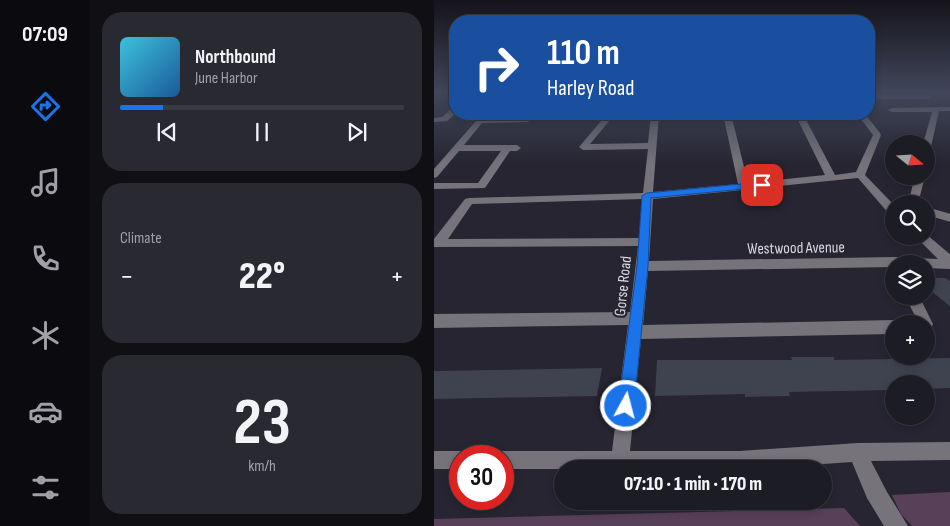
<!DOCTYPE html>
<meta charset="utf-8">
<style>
body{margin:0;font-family:"Sofia Sans Condensed",sans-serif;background:#292932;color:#f1f3f6;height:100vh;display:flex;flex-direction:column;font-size:19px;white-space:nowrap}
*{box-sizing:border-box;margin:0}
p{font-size:16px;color:#a0a1a7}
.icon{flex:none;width:28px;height:28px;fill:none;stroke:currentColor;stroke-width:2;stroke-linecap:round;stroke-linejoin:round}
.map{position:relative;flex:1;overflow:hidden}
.panel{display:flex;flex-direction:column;gap:12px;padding:12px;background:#0f0f14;width:344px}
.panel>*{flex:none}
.guide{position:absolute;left:15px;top:15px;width:426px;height:105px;border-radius:20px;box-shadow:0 2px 8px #0003,0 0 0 1px #3a3a42;background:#1a4fa0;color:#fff;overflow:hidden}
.needle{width:32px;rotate:108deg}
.fabs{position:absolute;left:451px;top:135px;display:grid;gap:10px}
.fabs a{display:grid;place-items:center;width:50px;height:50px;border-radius:50%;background:#1c1c25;box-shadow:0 2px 8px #0003,0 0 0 1px #3a3a42;font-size:25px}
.speed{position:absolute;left:15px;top:445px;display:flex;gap:10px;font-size:25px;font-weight:700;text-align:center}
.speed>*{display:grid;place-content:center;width:65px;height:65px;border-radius:50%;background:#1c1c25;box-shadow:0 2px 8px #0003,0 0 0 1px #3a3a42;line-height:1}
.speed .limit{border:8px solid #d22;background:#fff;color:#111}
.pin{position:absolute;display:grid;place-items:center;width:42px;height:42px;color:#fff;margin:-21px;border-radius:10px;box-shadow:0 2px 8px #0006}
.me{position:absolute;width:55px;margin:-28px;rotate:7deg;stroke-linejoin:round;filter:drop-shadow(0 0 4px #0008)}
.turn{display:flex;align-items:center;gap:18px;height:105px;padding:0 15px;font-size:22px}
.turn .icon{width:65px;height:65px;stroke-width:2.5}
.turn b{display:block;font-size:35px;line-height:42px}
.big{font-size:38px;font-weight:800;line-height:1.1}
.panel .card{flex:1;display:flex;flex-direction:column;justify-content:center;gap:8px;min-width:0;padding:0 18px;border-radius:20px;background:#292932}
.panel .dial{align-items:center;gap:0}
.dial b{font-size:65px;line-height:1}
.song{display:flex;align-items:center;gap:15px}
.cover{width:60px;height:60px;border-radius:8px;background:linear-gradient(135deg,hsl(190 70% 55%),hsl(210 70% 35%))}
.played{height:5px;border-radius:2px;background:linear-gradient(90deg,#1a73e8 15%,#3a3a42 15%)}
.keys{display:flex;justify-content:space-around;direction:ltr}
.heat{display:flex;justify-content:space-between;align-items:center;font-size:28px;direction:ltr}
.trip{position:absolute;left:120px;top:460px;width:278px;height:50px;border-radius:25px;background:#1c1c25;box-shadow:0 2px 8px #0003,0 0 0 1px #3a3a42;font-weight:800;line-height:50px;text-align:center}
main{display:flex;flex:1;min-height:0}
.tab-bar{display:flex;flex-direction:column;width:90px;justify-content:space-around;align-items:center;background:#0b0b0f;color:#a0a1a7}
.tab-bar .icon{width:35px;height:35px}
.tab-bar .selected{color:#1a73e8}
.tab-bar b{font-size:22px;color:#f1f3f6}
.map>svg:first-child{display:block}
.green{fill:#584058}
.building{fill:#3e434f}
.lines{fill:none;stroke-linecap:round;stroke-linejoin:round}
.minor{fill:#76737a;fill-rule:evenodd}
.route{fill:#1a73e8;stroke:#114b97}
.labels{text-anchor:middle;stroke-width:4.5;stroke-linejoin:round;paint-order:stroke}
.street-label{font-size:16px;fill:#d7d7df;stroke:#262531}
</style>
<main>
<nav class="tab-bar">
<b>07:09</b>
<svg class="icon selected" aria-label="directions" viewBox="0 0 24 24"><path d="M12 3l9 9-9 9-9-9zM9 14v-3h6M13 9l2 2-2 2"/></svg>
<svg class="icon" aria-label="music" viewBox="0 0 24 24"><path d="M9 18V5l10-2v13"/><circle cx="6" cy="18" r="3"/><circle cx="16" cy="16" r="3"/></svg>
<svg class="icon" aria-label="phone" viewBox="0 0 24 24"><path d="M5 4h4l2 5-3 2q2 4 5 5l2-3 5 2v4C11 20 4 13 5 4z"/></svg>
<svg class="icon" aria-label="climate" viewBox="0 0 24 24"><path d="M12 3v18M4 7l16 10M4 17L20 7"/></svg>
<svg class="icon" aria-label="car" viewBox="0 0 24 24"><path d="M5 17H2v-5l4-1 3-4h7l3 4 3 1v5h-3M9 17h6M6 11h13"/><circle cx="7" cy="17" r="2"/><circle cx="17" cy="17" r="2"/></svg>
<svg class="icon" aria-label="filters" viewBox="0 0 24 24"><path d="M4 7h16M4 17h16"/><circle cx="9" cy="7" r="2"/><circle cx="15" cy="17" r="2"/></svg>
</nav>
<section class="panel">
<div class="card">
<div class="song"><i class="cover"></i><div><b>Northbound</b><p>June Harbor</p></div></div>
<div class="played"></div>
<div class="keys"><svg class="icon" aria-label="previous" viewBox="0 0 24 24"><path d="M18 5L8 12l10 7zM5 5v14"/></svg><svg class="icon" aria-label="pause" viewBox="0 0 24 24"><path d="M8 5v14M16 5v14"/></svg><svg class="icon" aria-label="next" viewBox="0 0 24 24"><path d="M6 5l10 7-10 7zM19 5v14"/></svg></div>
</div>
<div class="card"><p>Climate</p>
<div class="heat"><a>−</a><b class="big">22°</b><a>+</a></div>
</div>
<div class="card dial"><b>23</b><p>km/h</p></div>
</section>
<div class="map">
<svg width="517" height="526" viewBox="0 0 517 526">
<rect width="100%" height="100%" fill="#262531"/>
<path class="green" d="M516,492V526H478L467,514L458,495Z
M410,508L426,526H0V519Z"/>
<path class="building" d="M492,278H511L517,282V307L492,287Z
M357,357H400V360L517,358V388L492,389V384H460V390L355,392L356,396L311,397V394L221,396L223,360H358Z
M168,368L163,396L0,399V371Z"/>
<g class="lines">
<path class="minor" d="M511,92H517V95Z
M442,95H493L497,97L493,99H445L441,97Z
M517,107V111H505L496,151L492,154V144H489L498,112H458L454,110L458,108Z
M18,108H21V114L13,121L0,122V118L8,117Z
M48,114H56L52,119L92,118L95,114H103L94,122L48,123L30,145H83L87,148L83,151H76L51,188L0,189V183H44L67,151H25L3,177L0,178V169Z
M173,114H181L156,144L214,143L217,114H225L219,192L304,184L289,114H297L314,183L391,175L361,114H369L401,175L422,172L439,135L423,114H431L446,133L447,135L431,175L460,205V216L456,215L424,178L219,199L215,261L460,257L504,259L481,236H492V234L517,255V269L492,268V264H460V267L214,271L209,325L460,320L466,324H460V334L207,339L196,451H306L424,443L517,442V460L437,461L453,492L474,526H450L433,498L418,462L316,469H69V456H61L62,453L69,451H178L194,325L0,328V314L196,312L204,246L0,247V239L31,199L35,198L209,193L214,149L149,150L145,147ZM208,199L205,238L14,239L38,204Z
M481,176H491L484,204H474Z
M492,207L517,214V222L492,215Z
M471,296H485L499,324L497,329L492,330V324H485Z
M0,451H26L33,453L34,456H26V469H0Z"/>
</g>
<linearGradient id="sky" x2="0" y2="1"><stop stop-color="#15141b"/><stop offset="0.56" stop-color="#41465a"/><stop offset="1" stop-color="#41465a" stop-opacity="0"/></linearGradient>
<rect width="517" height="165" fill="url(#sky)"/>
<path class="route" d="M328,182L331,183V187L217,198L214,266L200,406L198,411L192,413L186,411L184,406L203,266L208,196L213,193Z"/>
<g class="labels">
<g class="street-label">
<text transform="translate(362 247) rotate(-1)" y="6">Westwood Avenue</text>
<text transform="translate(188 286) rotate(-84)" y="6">Gorse Road</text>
</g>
</g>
</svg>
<div class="fabs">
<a><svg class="needle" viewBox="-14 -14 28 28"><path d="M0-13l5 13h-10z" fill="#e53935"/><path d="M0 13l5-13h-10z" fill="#a0a1a7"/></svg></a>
<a><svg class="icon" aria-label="search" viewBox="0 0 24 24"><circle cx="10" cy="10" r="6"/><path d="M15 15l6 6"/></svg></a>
<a><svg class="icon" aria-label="layers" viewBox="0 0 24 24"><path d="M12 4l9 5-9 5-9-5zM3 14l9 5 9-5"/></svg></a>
<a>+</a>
<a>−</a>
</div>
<div class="speed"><div class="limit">30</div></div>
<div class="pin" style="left:328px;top:185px;background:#d93025"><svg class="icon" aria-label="arrive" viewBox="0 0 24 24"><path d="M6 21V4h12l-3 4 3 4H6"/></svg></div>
<svg class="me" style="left:192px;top:406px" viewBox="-20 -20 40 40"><circle r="17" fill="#1a73e8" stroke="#fff" stroke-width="3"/><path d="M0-11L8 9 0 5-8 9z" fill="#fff"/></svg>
<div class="trip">07:10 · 1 min · 170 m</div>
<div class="guide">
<div class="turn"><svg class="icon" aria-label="right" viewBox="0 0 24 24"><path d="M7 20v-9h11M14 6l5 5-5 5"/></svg><div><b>110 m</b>Harley Road</div></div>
</div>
</div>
</main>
